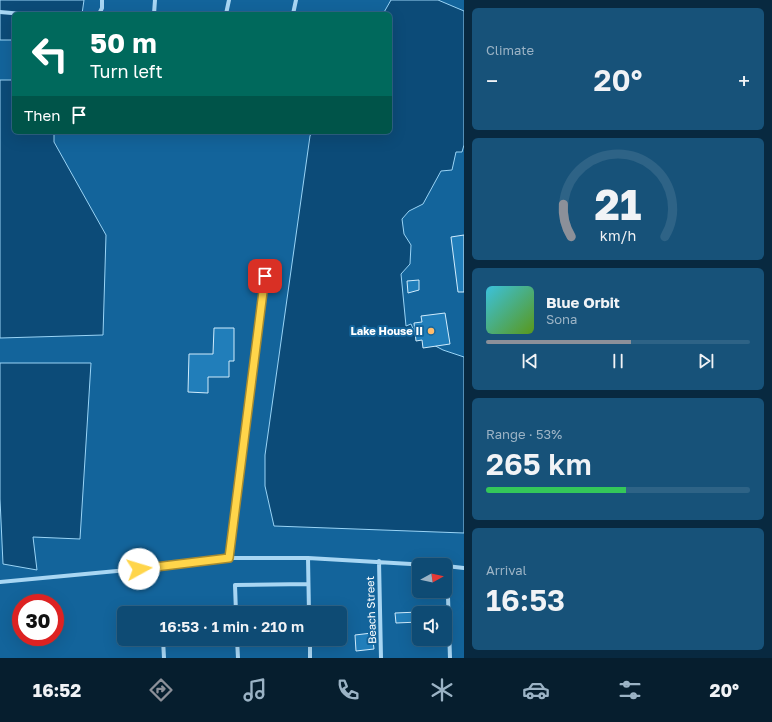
<!DOCTYPE html>
<meta charset="utf-8">
<style>
body{margin:0;font-family:"Golos Text",sans-serif;background:#175279;color:#f1f3f6;height:100vh;display:flex;flex-direction:column;font-size:15px;white-space:nowrap}
*{box-sizing:border-box;margin:0}
p{font-size:13px;color:#9bb3c5}
.icon{flex:none;width:22px;height:22px;fill:none;stroke:currentColor;stroke-width:2;stroke-linecap:round;stroke-linejoin:round}
.map{position:relative;flex:1;overflow:hidden}
.sheet{display:flex;flex-direction:column;gap:8px;padding:8px;background:#082940;width:308px}
.sheet>*{flex:none}
.top-card{position:absolute;left:12px;top:12px;width:380px;height:122px;border-radius:6px;box-shadow:0 4px 16px #0002,0 0 0 1px #2e6386;background:#00695c;color:#fff;overflow:hidden}
.needle{width:26px;rotate:82deg}
.fabs{position:absolute;left:412px;top:558px;display:grid;gap:8px}
.fabs a{display:grid;place-items:center;width:40px;height:40px;border-radius:6px;background:#0e4b74;box-shadow:0 4px 16px #0002,0 0 0 1px #2e6386;font-size:20px}
.speed{position:absolute;left:12px;top:594px;display:flex;gap:8px;font-size:20px;font-weight:700;text-align:center}
.speed>*{display:grid;place-content:center;width:52px;height:52px;border-radius:50%;background:#0e4b74;box-shadow:0 4px 16px #0002,0 0 0 1px #2e6386;line-height:1}
.speed .limit{border:6px solid #d22;background:#fff;color:#111}
.pin{position:absolute;display:grid;place-items:center;width:34px;height:34px;color:#fff;margin:-17px;border-radius:8px;box-shadow:0 2px 6px #0006}
.me{position:absolute;width:44px;margin:-22px;rotate:84deg;stroke-linejoin:round;filter:drop-shadow(0 0 3px #0008)}
.turn{display:flex;align-items:center;gap:14px;height:84px;padding:0 12px;font-size:18px}
.turn .icon{width:52px;height:52px;stroke-width:2.5}
.turn b{display:block;font-size:28px;line-height:34px}
.then{display:flex;align-items:center;height:38px;padding:0 12px;background:#0003;gap:8px;font-size:15px}
.big{font-size:30px;font-weight:600;line-height:1.1}
.sheet .card{flex:1;display:flex;flex-direction:column;justify-content:center;gap:6px;min-width:0;padding:0 14px;border-radius:6px;background:#175279}
.sheet .dial{align-items:center;gap:0}
.dial svg{height:104px;overflow:visible;fill:none;stroke:#2e6386;stroke-width:7;stroke-linecap:round;text-anchor:middle}
.dial text{fill:#f1f3f6;stroke:none}
.song{display:flex;align-items:center;gap:12px}
.cover{width:48px;height:48px;border-radius:6px;background:linear-gradient(135deg,hsl(190 70% 55%),hsl(90 70% 35%))}
.played{height:4px;border-radius:2px;background:linear-gradient(90deg,#8c9099 55%,#2e6386 55%)}
.keys{display:flex;justify-content:space-around;direction:ltr}
.heat{display:flex;justify-content:space-between;align-items:center;font-size:22px;direction:ltr}
.charge{height:6px;border-radius:3px;background:linear-gradient(90deg,#34c759 53%,#2e6386 0)}
.trip{position:absolute;left:117px;top:606px;width:230px;height:40px;border-radius:6px;background:#0e4b74;box-shadow:0 4px 16px #0002,0 0 0 1px #2e6386;font-weight:600;line-height:40px;text-align:center}
.tab-bar{display:flex;height:64px;justify-content:space-around;align-items:center;background:#061e2e;color:#9bb3c5}
.tab-bar .icon{width:28px;height:28px}
.tab-bar .current{color:#8c9099}
.tab-bar b{font-size:18px;color:#f1f3f6}
main{display:flex;flex:1;min-height:0}
.map>svg:first-child{display:block}
.water{fill:#0c4b78;stroke:#9ad4f6}
.building{fill:#217eba;stroke:#d0ecfd}
.lines{fill:none;stroke-linecap:round;stroke-linejoin:round}
.lane{stroke:#a8d6f3;stroke-width:3}
.street{stroke:#a8d6f3;stroke-width:4}
.route-casing{stroke:#a68a30;stroke-width:10}
.route{stroke:#ffd54a;stroke-width:7}
.poi-dot{fill:#ffbc6b;stroke:#13649b;stroke-width:1.5}
.labels{text-anchor:middle;stroke-width:4;stroke-linejoin:round;paint-order:stroke}
.poi-label{font-size:11px;font-weight:bold;fill:#fff;stroke:#13649b;text-anchor:end}
.street-label{font-size:11px;fill:#fff;stroke:#13649b}
</style>
<main>
<div class="map">
<svg width="464" height="658" viewBox="0 0 464 658">
<rect width="100%" height="100%" fill="#13649b"/>
<path class="water" d="M0,0H84L82,14H14V40H0Z
M391,0H438L464,11V145L462,152H456L452,170L441,171L423,204L409,211L402,219L404,234L411,245L410,264L401,274L406,326L411,324L414,331H423L424,340L443,350L464,357V533L274,526L265,486V455L310,136L312,132H390V14H383Z
M0,80H14V132H54V142L106,235L103,335L0,338Z
M0,363H91L80,539L33,537L37,570L3,564L0,499Z"/>
<path class="building" d="M464,235V292H458L451,237Z
M419,280V290L408,293L407,281Z
M445,313L450,344L423,348L422,340L416,341L414,323L422,322L421,316Z
M214,328H234V361H229V377H208V393L188,392L189,354H213Z
M419,612V622L396,623L395,613Z
M372,633L374,649L356,651L355,635Z"/>
<g class="lines">
<path class="lane" d="M229,558L265,277"/>
<path class="street" d="M0,12L23,14
M99,14L102,8V0
M154,14L155,0
M226,14L229,0
M293,14L296,0
M308,558L309,613
M379,561L381,658
M446,566L464,568
M447,566L450,658
M0,582L170,566L229,558H308L428,565
M162,611V613
M236,613L235,585L308,584
M163,639L164,658
M237,639L238,658
M310,639V658"/>
</g>
<g class="lines">
<g class="route-casing">
<path id="route" d="M139,569L229,558L265,276"/>
</g>
<use href="#route" class="route"/>
</g>
<circle class="poi-dot" cx="431" cy="331" r="4"/>
<g class="labels">
<g class="poi-label">
<text x="423" y="335">Lake House II</text>
</g>
<g class="street-label">
<text transform="translate(371 610) rotate(-92)" y="4">Beach Street</text>
</g>
</g>
</svg>
<div class="fabs">
<a><svg class="needle" viewBox="-14 -14 28 28"><path d="M0-13l5 13h-10z" fill="#e53935"/><path d="M0 13l5-13h-10z" fill="#9bb3c5"/></svg></a>
<a><svg class="icon" aria-label="sound" viewBox="0 0 24 24"><path d="M4 9h4l5-4v14l-5-4H4zM17 9q2 3 0 6"/></svg></a>
</div>
<div class="speed"><div class="limit">30</div></div>
<div class="pin" style="left:265px;top:276px;background:#d93025"><svg class="icon" aria-label="arrive" viewBox="0 0 24 24"><path d="M6 21V4h12l-3 4 3 4H6"/></svg></div>
<svg class="me" style="left:139px;top:569px" viewBox="-20 -20 40 40"><circle r="19" fill="#fff"/><path d="M0-13L10 11 0 6-10 11z" fill="#ffd54a"/></svg>
<div class="trip">16:53 · 1 min · 210 m</div>
<div class="top-card">
<div class="turn"><svg class="icon" aria-label="left" viewBox="0 0 24 24"><path d="M17 20v-9H6M10 6l-5 5 5 5"/></svg><div><b>50 m</b>Turn left</div></div>
<div class="then">Then<svg class="icon" aria-label="arrive" viewBox="0 0 24 24"><path d="M6 21V4h12l-3 4 3 4H6"/></svg></div>
</div>
</div>
<section class="sheet">
<div class="card"><p>Climate</p>
<div class="heat"><a>−</a><b class="big">20°</b><a>+</a></div>
</div>
<div class="card dial"><svg viewBox="0 0 100 80">
<path d="M14 69A42 42 0 1 1 86 69"/>
<path d="M14 69A42 42 0 0 1 8 44" stroke="#8c9099"/>
<text x="50" y="56" font-size="32" font-weight="700">21</text>
<text x="50" y="72" font-size="11">km/h</text>
</svg></div>
<div class="card">
<div class="song"><i class="cover"></i><div><b>Blue Orbit</b><p>Sona</p></div></div>
<div class="played"></div>
<div class="keys"><svg class="icon" aria-label="previous" viewBox="0 0 24 24"><path d="M18 5L8 12l10 7zM5 5v14"/></svg><svg class="icon" aria-label="pause" viewBox="0 0 24 24"><path d="M8 5v14M16 5v14"/></svg><svg class="icon" aria-label="next" viewBox="0 0 24 24"><path d="M6 5l10 7-10 7zM19 5v14"/></svg></div>
</div>
<div class="card"><p>Range · 53%</p><b class="big">265 km</b><div class="charge"></div></div>
<div class="card"><p>Arrival</p><b class="big">16:53</b></div>
</section>
</main>
<nav class="tab-bar">
<b>16:52</b>
<svg class="icon current" aria-label="directions" viewBox="0 0 24 24"><path d="M12 3l9 9-9 9-9-9zM9 14v-3h6M13 9l2 2-2 2"/></svg>
<svg class="icon" aria-label="music" viewBox="0 0 24 24"><path d="M9 18V5l10-2v13"/><circle cx="6" cy="18" r="3"/><circle cx="16" cy="16" r="3"/></svg>
<svg class="icon" aria-label="phone" viewBox="0 0 24 24"><path d="M5 4h4l2 5-3 2q2 4 5 5l2-3 5 2v4C11 20 4 13 5 4z"/></svg>
<svg class="icon" aria-label="climate" viewBox="0 0 24 24"><path d="M12 3v18M4 7l16 10M4 17L20 7"/></svg>
<svg class="icon" aria-label="car" viewBox="0 0 24 24"><path d="M5 17H2v-5l4-1 3-4h7l3 4 3 1v5h-3M9 17h6M6 11h13"/><circle cx="7" cy="17" r="2"/><circle cx="17" cy="17" r="2"/></svg>
<svg class="icon" aria-label="filters" viewBox="0 0 24 24"><path d="M4 7h16M4 17h16"/><circle cx="9" cy="7" r="2"/><circle cx="15" cy="17" r="2"/></svg>
<b>20°</b>
</nav>
